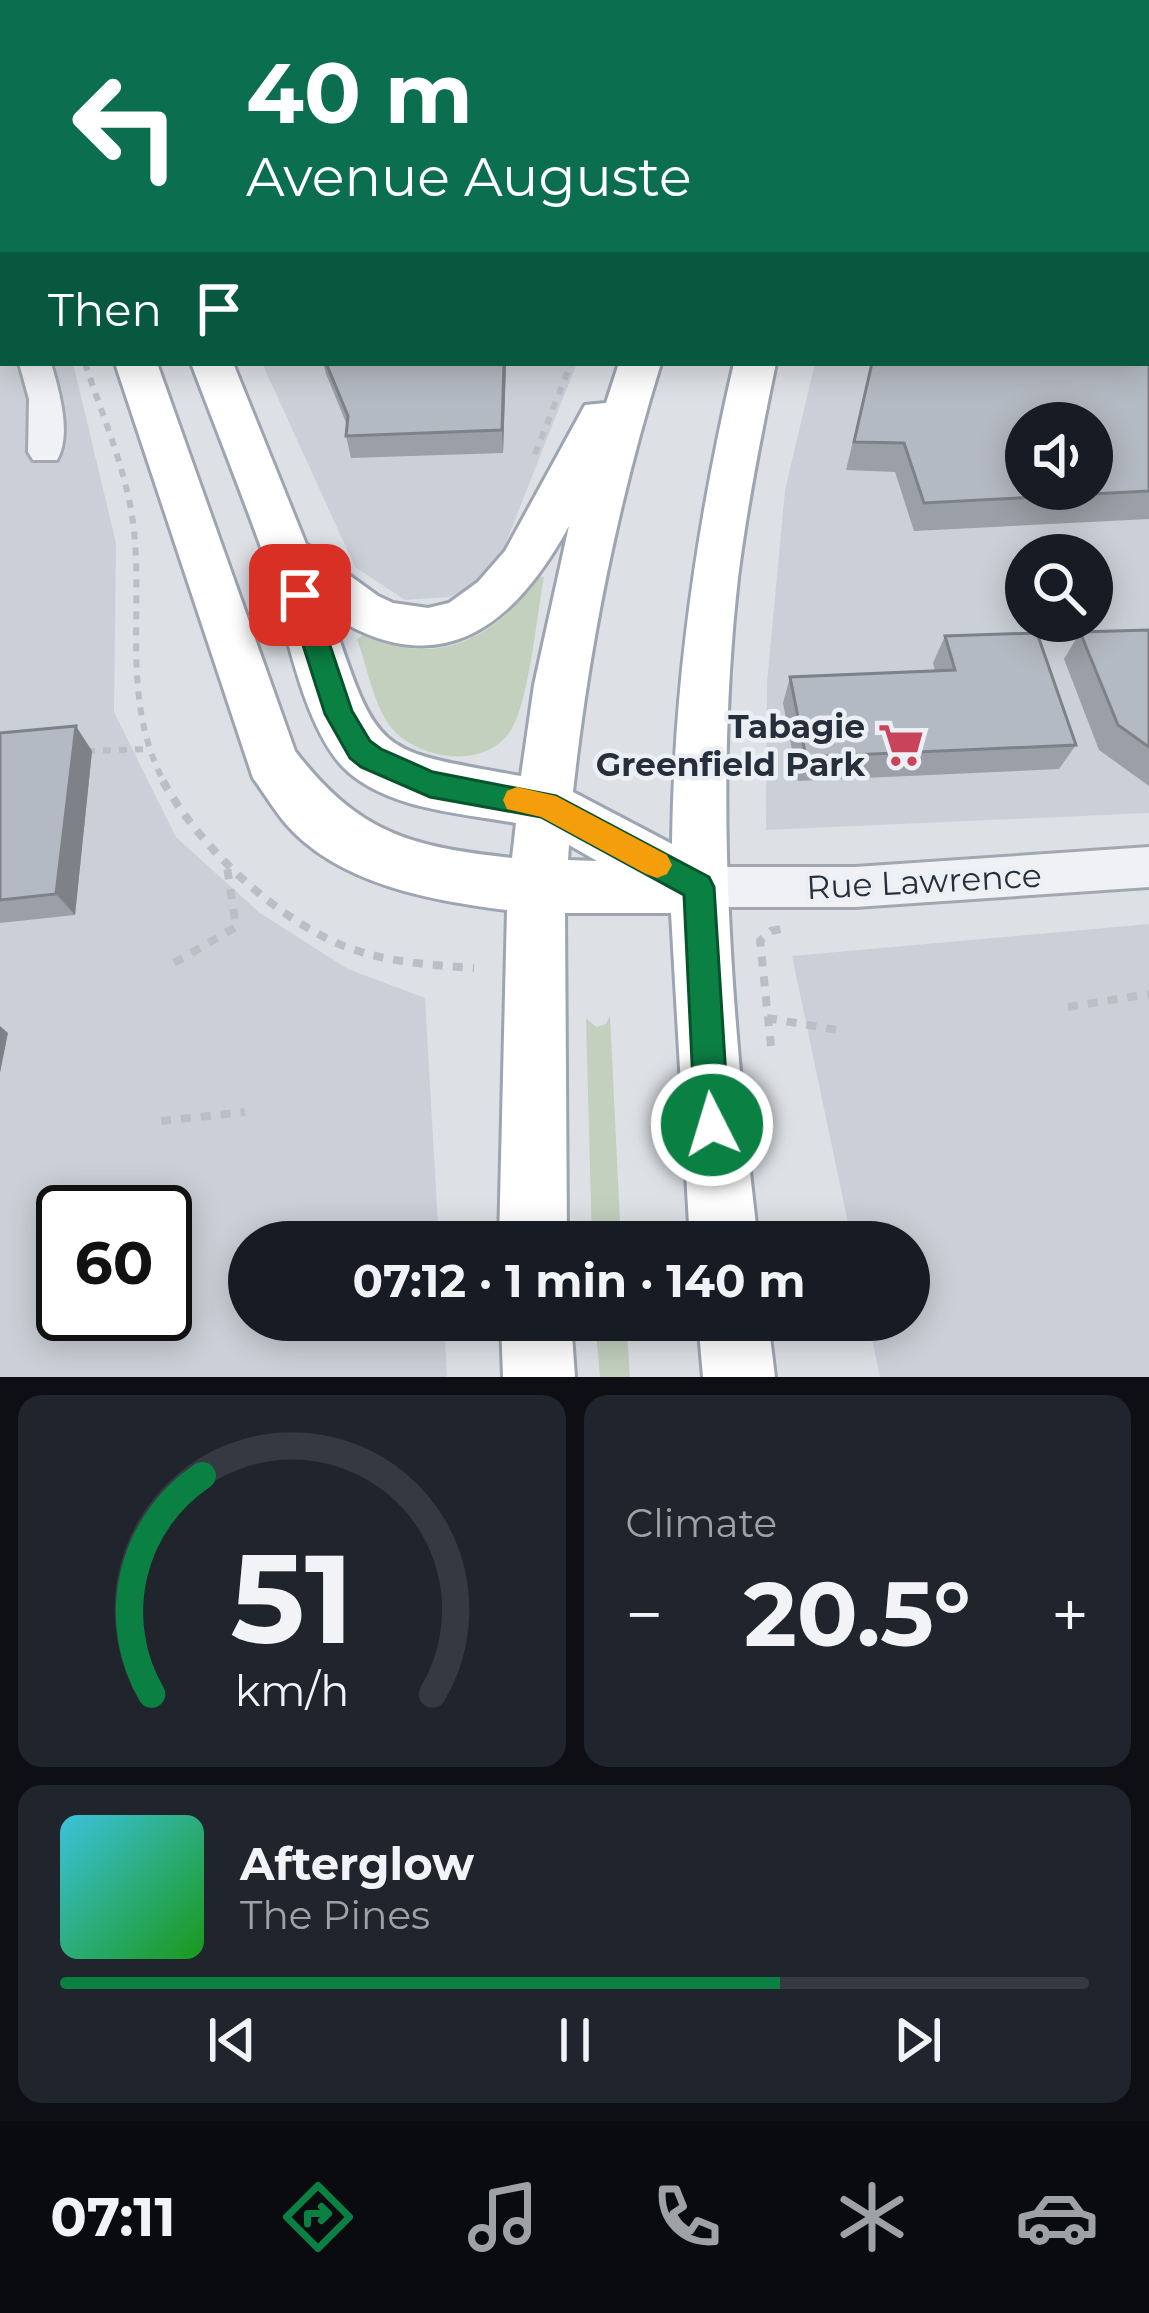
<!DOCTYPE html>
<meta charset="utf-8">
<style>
body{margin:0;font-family:Montserrat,sans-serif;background:#20242c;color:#f1f3f6;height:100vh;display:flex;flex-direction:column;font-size:45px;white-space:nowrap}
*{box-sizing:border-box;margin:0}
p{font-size:39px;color:#9ea1a6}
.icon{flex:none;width:66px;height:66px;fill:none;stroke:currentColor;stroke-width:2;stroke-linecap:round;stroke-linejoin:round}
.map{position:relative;height:1377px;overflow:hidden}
.side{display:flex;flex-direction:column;gap:18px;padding:18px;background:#0d0f14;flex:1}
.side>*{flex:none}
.banner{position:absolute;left:0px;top:0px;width:1149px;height:366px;box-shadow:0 6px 30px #0003;background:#0b6e4f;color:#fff;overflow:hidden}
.fabs{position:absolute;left:1005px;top:402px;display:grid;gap:24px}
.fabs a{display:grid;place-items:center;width:108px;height:108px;border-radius:50%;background:#171b24;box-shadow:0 6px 30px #0003;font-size:60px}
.speed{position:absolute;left:36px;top:1185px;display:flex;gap:24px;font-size:60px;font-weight:700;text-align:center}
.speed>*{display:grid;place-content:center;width:156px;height:156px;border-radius:50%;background:#171b24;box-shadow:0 6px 30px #0003;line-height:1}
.speed .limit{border:6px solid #111;border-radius:18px;background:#fff;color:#111}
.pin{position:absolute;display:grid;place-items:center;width:102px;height:102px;color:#fff;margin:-51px;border-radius:24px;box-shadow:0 6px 18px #0006}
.me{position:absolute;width:132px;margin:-66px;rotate:355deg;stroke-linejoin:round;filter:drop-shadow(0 0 9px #0008)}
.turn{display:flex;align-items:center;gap:42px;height:252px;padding:0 48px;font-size:54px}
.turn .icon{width:156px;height:156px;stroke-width:2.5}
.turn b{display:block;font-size:84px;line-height:102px}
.then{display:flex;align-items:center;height:114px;padding:0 48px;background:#0003;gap:24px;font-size:45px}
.big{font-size:90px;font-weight:700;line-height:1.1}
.side .card{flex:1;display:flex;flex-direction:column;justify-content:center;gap:18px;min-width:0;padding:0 42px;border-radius:24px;background:#20242c}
.side .dial{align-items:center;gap:0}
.dial svg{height:312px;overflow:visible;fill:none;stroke:#363941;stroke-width:7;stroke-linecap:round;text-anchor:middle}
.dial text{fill:#f1f3f6;stroke:none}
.song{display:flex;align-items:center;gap:36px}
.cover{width:144px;height:144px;border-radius:18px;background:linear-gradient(135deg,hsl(190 70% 55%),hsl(120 70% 35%))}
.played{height:12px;border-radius:6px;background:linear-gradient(90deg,#0b8043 70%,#363941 70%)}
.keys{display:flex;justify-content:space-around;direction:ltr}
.heat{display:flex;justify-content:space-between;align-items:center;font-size:66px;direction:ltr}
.side .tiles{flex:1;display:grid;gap:18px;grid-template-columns:1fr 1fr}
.card:last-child{grid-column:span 2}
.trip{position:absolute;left:228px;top:1221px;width:702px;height:120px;border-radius:60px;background:#171b24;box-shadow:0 6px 30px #0003;font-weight:700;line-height:120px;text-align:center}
.tab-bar{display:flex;height:192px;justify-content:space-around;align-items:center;background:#090b0e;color:#9ea1a6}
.tab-bar .icon{width:84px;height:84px}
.tab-bar .current{color:#0b8043}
.tab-bar b{font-size:54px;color:#f1f3f6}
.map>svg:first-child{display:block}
.built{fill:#cbd0d8;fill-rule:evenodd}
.green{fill:#c3d0be}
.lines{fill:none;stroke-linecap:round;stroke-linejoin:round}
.minor-casing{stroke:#a3a8b0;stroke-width:6}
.major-casing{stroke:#9ca5b1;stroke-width:6}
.path-far2{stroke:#bbbfc5;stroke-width:4.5;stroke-dasharray:6 6;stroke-linecap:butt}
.path-far1{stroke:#bbbfc5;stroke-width:6;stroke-dasharray:8 8;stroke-linecap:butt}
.path{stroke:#bbbfc5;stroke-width:8;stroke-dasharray:10 10;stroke-linecap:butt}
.minor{fill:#eff1f5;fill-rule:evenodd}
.major{fill:#fff;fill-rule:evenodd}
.wall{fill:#9ba0a8}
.shaded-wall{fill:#7e8288}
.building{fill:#b4bac3;stroke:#7e8288;stroke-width:3;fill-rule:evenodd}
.route{fill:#0b8043;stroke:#07532c;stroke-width:3}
.slow{fill:#f59e0b}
.labels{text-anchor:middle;stroke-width:9;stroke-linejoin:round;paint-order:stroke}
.poi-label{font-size:33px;font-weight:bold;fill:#272f3c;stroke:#eceff4;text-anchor:end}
.street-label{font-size:33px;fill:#272f3c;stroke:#eceff4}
</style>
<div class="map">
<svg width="1149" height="1377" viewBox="0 0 1149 1377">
<rect width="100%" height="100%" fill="#dde1e6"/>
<path class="built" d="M1037,0H1149V813L766,830L767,683L785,490L815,363H1146V3H1034ZM1026,423H1092V489H1026ZM1026,555H1092V621H1026Z
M0,179L3,363H73L116,543L114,712L176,837L260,913L348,969L425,998L439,1242H249V1320H444L447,1377H0ZM63,1212H165V1314H63Z
M262,363H577L493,575L449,597L405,600L355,567Z
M1149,924V1377H880L868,1320H909V1242H852L792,956Z"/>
<path class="green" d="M536,577H544C537,614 529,702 511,730C486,771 416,760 390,726C373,703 367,666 357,639L366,633C431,671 501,637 536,577Z
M610,1016L621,1242H592L586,1018L596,1027L606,1024Z
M595,1320H626L630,1377H600Z"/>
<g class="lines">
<g class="minor-casing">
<path id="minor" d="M794,0H821L823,3H796Z
M3,282V302L0,303V283Z
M0,331H3V351H0Z
M19,363H51C59,391 72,434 57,460H33L28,452L29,399Z
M1149,847V887L855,907H699L684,901L677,887L684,873L699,867H855Z"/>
</g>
<g class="major-casing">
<path id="major" d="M0,2L5,3L3,23L0,22Z
M0,73L3,74V97L0,96Z
M115,363H157L295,751C359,834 411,847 512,858L516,823C461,813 384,809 343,767C299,720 284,613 263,553C240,489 215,426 191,363H233L306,544L378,596L393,603L428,608L449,603L478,582L505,551L585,405L606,403L619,363H661C617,505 589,645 573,792L672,844C674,680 697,522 734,363H776C761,435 747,506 738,578C713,799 732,1022 758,1242H690L671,913H565L567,1242H499L507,910C433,901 338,884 286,824C274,810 264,793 253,778ZM569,526L534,685L521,776C374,750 379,756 331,615C441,685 514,626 569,526ZM569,845L597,861L568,860Z
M501,1320H571L575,1377H503Z
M698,1320H768L775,1377H703Z"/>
</g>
<path class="path-far2" d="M668,3L695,0
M0,147L3,153"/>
<path class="path-far1" d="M85,363C103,418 128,473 134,531C143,618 121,702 165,784
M535,454L571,363
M87,751L150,749"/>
<path class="path" d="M163,781C199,847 282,926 355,950C393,963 434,965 474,968
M174,963L236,927L227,867
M1068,1007L1149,994
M767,1018L843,1031
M771,1046L760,941L771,931L786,928
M161,1121L245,1112"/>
<use href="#minor" class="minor"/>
<use href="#major" class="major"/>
</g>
<path class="wall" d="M1126,0H1149V112H1146V3H1128Z
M1146,119H1149V265H1146Z
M1149,310V519L914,531L895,472L846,470L872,363Z
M323,363H506L503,453L351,458L346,436L347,425L326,374Z
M1149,630V786L1099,750L1064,659L1080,632Z
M945,636L1076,745L1059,769L798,781L783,703L790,677L935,671L933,663Z
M0,733L92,751L75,915L0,923Z"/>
<path class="shaded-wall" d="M504,363H506L503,453L502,430Z
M76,726L92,751L75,915L56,894Z
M0,1026L8,1033L0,1073Z"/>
<path class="building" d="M240,0H623L624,3H239Z
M1149,2V82H1146V3H1134Z
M1146,119H1149V236H1146Z
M1146,310H1149V491L924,503L904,443L854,442L872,363H1146ZM1026,423H1092V489H1026Z
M326,363H504L502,430L346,436L348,416Z
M1149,630V747L1118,725L1080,632Z
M1037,633L1076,745L806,757L790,677L955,670L945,636Z
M76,726L56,894L0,900V733Z"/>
<path class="route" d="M300,585L313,595L352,711L370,741L381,749L433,772L556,796L709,877L714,887L729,1125L724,1137L712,1142L700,1137L695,1125L684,895L541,817L430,797L361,767L350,758L325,714L287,595Z"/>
<path class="slow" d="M517,787L556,796L667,855L672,865L667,874L657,878L646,874L541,817L507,809L503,800L507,791Z"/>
<defs>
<g id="supermarket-bare" transform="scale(3.6)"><path d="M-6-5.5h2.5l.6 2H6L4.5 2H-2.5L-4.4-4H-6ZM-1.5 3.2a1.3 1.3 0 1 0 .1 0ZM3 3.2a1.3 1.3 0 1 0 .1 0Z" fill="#c9445b" stroke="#eceff4" stroke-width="2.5" paint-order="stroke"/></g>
</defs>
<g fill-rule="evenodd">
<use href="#supermarket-bare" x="901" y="745"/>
</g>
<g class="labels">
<g class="poi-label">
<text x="865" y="738">Tabagie<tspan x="865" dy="38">Greenfield Park</tspan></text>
</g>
<g class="street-label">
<text transform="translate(924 881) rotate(-3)" y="12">Rue Lawrence</text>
</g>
</g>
</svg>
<div class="fabs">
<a><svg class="icon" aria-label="sound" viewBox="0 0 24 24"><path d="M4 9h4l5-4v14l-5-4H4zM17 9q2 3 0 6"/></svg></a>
<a><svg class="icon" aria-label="search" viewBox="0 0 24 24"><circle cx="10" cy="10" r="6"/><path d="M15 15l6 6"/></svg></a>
</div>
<div class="speed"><div class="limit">60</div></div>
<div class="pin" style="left:300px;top:595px;background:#d93025"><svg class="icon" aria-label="arrive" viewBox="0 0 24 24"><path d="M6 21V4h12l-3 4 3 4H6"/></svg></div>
<svg class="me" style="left:712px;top:1125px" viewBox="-20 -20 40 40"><circle r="17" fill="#0b8043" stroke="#fff" stroke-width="3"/><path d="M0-11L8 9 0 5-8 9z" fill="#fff"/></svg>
<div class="trip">07:12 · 1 min · 140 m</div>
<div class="banner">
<div class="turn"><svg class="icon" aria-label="left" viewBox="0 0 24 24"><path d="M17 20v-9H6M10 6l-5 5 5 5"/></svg><div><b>40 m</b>Avenue Auguste</div></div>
<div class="then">Then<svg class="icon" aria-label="arrive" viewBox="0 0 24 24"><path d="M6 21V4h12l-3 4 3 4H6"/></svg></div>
</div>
</div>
<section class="side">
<div class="tiles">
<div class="card dial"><svg viewBox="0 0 100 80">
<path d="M14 69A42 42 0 1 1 86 69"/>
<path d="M14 69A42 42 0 0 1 27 13" stroke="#0b8043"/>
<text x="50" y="56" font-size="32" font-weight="700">51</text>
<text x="50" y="72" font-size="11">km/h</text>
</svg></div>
<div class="card"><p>Climate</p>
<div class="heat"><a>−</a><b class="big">20.5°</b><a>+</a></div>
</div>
<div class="card">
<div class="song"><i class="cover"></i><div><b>Afterglow</b><p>The Pines</p></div></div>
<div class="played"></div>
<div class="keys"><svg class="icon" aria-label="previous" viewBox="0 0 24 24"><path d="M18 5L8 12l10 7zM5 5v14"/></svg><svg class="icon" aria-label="pause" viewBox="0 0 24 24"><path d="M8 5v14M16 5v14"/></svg><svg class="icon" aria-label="next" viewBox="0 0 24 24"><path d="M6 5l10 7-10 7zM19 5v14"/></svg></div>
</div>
</div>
</section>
<nav class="tab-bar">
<b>07:11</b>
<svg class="icon current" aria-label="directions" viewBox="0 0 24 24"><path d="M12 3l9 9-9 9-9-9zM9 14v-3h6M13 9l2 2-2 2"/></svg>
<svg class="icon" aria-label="music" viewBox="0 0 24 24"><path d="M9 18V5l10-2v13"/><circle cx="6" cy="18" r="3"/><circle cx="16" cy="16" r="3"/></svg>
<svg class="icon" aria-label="phone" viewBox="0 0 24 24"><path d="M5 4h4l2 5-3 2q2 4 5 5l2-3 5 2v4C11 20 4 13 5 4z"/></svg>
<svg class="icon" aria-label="climate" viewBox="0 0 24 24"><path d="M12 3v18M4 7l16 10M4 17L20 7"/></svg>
<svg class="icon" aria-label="car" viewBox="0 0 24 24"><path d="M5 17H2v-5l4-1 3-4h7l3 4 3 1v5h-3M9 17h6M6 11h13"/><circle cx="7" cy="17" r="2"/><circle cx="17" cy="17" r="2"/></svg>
</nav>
